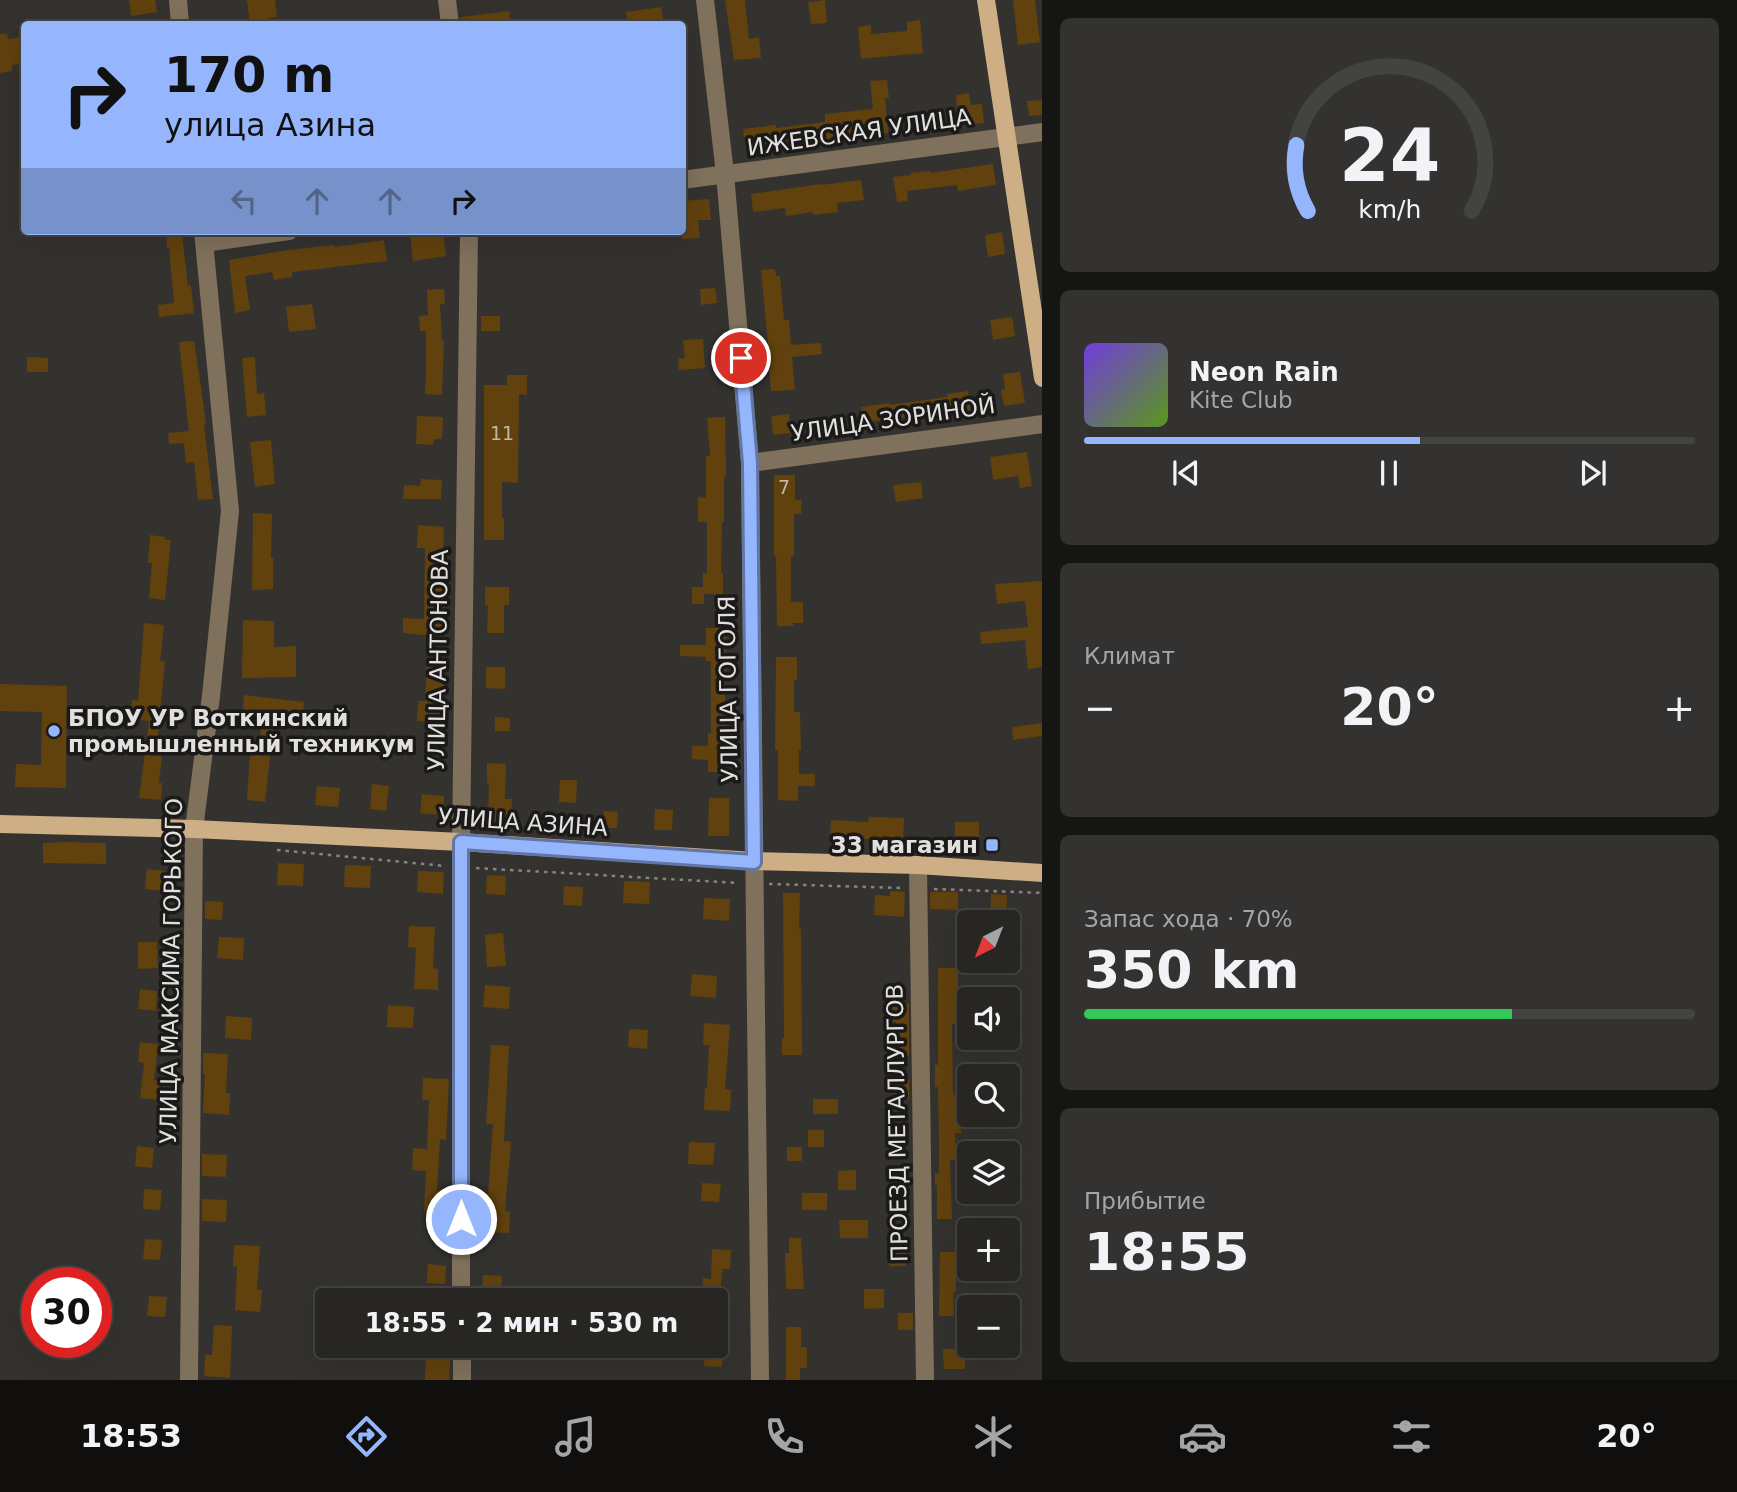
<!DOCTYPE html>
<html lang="ru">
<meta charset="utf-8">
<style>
body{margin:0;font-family:"DejaVu Sans",sans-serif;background:#333230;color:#f1f3f6;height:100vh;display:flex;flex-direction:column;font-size:26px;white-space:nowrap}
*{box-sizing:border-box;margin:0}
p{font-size:23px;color:#a4a5a6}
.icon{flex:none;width:38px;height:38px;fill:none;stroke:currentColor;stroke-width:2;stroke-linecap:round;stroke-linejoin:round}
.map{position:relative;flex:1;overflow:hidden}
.drawer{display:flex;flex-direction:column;gap:18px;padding:18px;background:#151513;width:695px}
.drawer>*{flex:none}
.banner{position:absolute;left:21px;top:21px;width:665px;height:214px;border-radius:7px;box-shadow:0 7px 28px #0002,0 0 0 2px #434341;background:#95b6fd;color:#111;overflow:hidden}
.needle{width:46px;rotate:222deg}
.buttons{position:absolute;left:957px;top:910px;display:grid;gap:14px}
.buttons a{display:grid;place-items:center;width:63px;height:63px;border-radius:7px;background:#272623;box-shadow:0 7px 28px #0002,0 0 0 2px #434341;font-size:35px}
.speed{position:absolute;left:21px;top:1267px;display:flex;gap:14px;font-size:35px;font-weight:700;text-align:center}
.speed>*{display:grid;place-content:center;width:91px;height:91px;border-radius:50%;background:#272623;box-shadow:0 7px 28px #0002,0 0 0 2px #434341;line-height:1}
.speed .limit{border:10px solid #d22;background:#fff;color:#111}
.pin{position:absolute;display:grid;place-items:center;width:60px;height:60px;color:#fff;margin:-30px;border:4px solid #fff;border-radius:50%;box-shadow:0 2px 7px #0007}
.me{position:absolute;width:77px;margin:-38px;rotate:0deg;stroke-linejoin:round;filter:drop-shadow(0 0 5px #0008)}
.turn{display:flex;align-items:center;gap:24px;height:147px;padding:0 28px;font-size:32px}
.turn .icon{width:91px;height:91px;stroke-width:2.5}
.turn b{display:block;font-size:49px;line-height:60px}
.lanes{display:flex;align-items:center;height:66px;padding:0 28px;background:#0003;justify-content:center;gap:35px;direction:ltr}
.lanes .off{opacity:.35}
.big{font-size:52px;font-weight:800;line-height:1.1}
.drawer .tile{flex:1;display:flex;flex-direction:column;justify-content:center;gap:10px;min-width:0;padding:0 24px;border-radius:10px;background:#333230}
.drawer .dial{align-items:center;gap:0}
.dial svg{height:182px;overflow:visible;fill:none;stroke:#434341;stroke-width:7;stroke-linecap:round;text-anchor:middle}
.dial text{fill:#f1f3f6;stroke:none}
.song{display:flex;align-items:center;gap:21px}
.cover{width:84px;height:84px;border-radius:10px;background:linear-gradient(135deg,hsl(260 70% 55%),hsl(90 70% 35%))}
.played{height:7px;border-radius:4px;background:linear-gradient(90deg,#95b6fd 55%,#434341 55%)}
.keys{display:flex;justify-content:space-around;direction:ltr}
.heat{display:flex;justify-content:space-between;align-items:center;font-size:38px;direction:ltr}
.charge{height:10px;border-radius:5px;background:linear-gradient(90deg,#34c759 70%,#434341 0)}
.trip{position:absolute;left:315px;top:1288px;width:413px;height:70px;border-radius:7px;background:#272623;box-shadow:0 7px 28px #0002,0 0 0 2px #434341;font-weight:800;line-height:70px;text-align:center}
.dock{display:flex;height:112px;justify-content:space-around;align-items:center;background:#100f0e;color:#a4a5a6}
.dock .icon{width:49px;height:49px}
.dock .current{color:#95b6fd}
.dock b{font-size:32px;color:#f1f3f6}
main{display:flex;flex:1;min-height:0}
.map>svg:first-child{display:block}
.building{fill:#61410e}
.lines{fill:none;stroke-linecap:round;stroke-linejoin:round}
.path{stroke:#868482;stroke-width:2.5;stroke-dasharray:3.5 5;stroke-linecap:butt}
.minor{stroke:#80715d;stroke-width:18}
.major{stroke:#cdae85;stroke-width:18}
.route-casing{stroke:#6176a4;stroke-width:18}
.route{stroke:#95b6fd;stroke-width:12}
.poi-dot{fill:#95b6fd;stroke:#1b1a19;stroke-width:2.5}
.labels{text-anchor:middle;stroke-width:7;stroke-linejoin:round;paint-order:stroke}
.number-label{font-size:19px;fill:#c1b8aa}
.street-label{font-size:23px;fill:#e1e0de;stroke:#1b1a19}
.poi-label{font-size:23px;font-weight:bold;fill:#e1e0de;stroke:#1b1a19;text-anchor:start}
</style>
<main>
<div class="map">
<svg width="1043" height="1380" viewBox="0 0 1043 1380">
<rect width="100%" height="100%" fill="#34322f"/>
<path class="building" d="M129,0H155L157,12L131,16Z
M247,0H275L277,17L269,18L270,24H250Z
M725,0H745L749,39L759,37L761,58L734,60Z
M825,0L827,23L811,24L808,2Z
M1013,0H1035L1040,42L1018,45Z
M661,7L664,24H628L626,12Z
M509,11L511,24H461V17Z
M920,20L923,53L861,59L858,27L871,25V34L907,31V22Z
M0,34H7L8,39L24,37V63L12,65V71L0,73Z
M887,80L889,98H885L888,133L822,140V142L746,150L743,129L776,125V128L825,122V114L873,109L870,81Z
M969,93L971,105L982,104L984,123L966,125L964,111H957L956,95Z
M1042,100V115L1029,116L1027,101Z
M993,164L996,185L958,191L957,185L907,191L908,201L897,202L893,177L911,175L910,173L930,171V173Z
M861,180L864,200L837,203L838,212L813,215V212L786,216L785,208L753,212L751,194L821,184V185Z
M709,199L711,220H698L700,238L682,239V201Z
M443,231L446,256L413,261L410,235Z
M1002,232L1005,254L988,257L985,235Z
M182,234L188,286L191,285L194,313L159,317L158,305L174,303L169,247L167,248L166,236Z
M384,240L387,261L292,272V277L274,280L272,272L245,276L250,310L235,313L229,260L288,250L334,245L335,247Z
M775,269L776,276H780L784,320H789L791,345L821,343L822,354L792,357L795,390L771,391L768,356H766L765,343H768L761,270Z
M715,288L717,303L701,305L700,289Z
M444,289L445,304H440L442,341H444L442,395L425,394L426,374V331H420L419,316L428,315L427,290Z
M312,304L316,329L289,332L286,307Z
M481,316H500V331H481Z
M1012,317L1015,336L993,340L990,320Z
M703,339L705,368L679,370L678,359L685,358L683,340Z
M194,341L203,401L206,424L204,425L213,499L198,500L194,462L186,463L184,443L169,444L168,433L189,431L179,342Z
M27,357L48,358V372H27Z
M255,357L257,394L264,393L266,415L247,417L242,358Z
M1020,372L1025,403L1004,406L1001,390L1005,389L1003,374Z
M507,375H527V395L519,394L518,483L502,482V518H504V540H484V385H507Z
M968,391L971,410L910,419V416L864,423L861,407L890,403V405L947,397V394Z
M789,414L791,433L773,435L771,416Z
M417,416L443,417L442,439H434L433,445L416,444Z
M725,417L726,477H724V522H722L721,573H723V594H704V604H692V587H703V573H707V522H698V497L706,498V456H710L707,418Z
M271,440L275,484L255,487L250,442Z
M1027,452L1032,486L1020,488L1018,476L993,480L990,457Z
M774,475H795V500H802L801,514H794V556H791V602H803V623H793V626H777L776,556H774Z
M421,479L442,480L441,499H403L404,485L420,486Z
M921,482L923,498L896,502L893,485Z
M253,513L272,514L271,558H273V589L252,590Z
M418,525L444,527L443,559H446L442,637L403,633V618L424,619L425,548H417Z
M150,535L165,537V540H171L165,600L149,598L152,563H148Z
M1042,581V667L1028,669L1025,640L981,644L980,632L1028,627L1025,601L997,604L995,584Z
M485,587H509V605H504V633H487L488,605H485Z
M243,620L274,621V647L296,646V677L242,678Z
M144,623L164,625L160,661L165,662L158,736L164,737L159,783H162L161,800L139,798L149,721L130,719L132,700L138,701Z
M706,628H726L725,702H727L726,772H708V760L692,759V746H708V733H711V661H706V657L680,656V645H706Z
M776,657H797V680H794V712H800L801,750H799V774H815V786H798V801L778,800V750H775Z
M427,663H444L443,722L417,721L418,701H425Z
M486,667H505V689L486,688Z
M0,684L67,686L66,788L15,787L16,764L41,765L42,712L0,711Z
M244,695L304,702L302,726L274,723L265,802L247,800L250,753L259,754L262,713L243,711Z
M495,717L510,718V731H495Z
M1042,723V736L1013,740L1012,727Z
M487,763L506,764L505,799H512L511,822H488L489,783H487Z
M560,780H577L576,803L559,802Z
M372,784L389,786L386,811L370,809Z
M317,786L340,788L338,807L315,805Z
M422,794L444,796L443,815L420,813Z
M709,798H729V836H708Z
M655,809L673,810L672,830H654Z
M604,811L618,812L617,828H603Z
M869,817L904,818L903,841L830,837L831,820L868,822Z
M955,822H979V839L955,838Z
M66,842L106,843V864L43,863V843Z
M278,863L304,864L303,886L277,885Z
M345,865L371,866L370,888L344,887Z
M147,869L165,871L163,891L145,889Z
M418,871L444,872L443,894L417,892Z
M487,875L506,876L505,895L486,894Z
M624,881L650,882L649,904L623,903Z
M564,886L583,887L582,906L563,905Z
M890,891L905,892L904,917L874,915L875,895L890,896Z
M930,892H958V910L930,909Z
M783,893H800L799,929H801L802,1055H782V1038H784Z
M991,894L1007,895L1006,920L990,919Z
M704,898L730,899L729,921L703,919Z
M205,901L223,902L222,920L205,919Z
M409,926L435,927L433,968L438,969V990L414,989L416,948L408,947Z
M503,933L506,966L487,967L485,935Z
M219,937L244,938L243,960L217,958Z
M138,942H157L158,968L138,969Z
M938,968H958V990H955V1024H952L953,1095H961V1133H955L956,1160H950L952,1219H937V1185H935V1173H939V1143L938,1087H935V1065H938Z
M692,974L717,976L716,998L690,996Z
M485,985L510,987L509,1009L483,1007Z
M140,989L157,991L156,1011L138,1009Z
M893,1004H909V1056H896V1022H893Z
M388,1005L414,1007L413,1028L387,1027Z
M226,1016L252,1018L251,1040L225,1038Z
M704,1023L730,1025L725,1089L731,1090L730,1111L704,1110L705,1088H707L709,1045H703Z
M629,1029L648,1030L647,1049L628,1047Z
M140,1042L158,1044L154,1080H160L158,1100L140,1098L144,1063L138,1062Z
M491,1045L509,1046L504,1141L511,1142L505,1211L510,1212L509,1233L483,1232L484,1210H487L493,1124H486Z
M203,1053L228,1054L226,1093H230L229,1115L203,1113L205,1074H203Z
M423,1078L449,1079L446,1140L440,1139L437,1190L450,1191V1213L424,1211L426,1171L412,1170L413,1148L427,1149L429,1100H422Z
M894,1080H909V1099H894Z
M813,1099H838V1114H813Z
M808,1130H824V1147H808Z
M689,1142L715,1143L713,1165L688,1164Z
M137,1146L154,1148L152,1168L135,1166Z
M787,1147H802V1161H787Z
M202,1154L227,1155L226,1177L202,1176Z
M856,1170V1190H838V1171Z
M702,1183L721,1184L719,1202L701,1201Z
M144,1189L162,1190L160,1210L143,1209Z
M802,1193H827V1210H802Z
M202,1199L227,1200L226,1222L202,1221Z
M839,1220H868V1238H840Z
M789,1238H801L804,1289H786L785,1253H789Z
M145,1239L162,1240L160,1260L143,1259Z
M889,1244H905L906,1266H889Z
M234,1245L260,1246L257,1290H262L260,1312L235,1310L237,1267L233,1266Z
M712,1249L731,1250L730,1269H722L720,1298L702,1297L703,1278L711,1279Z
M940,1252H958V1267H956V1292H953L954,1316H939Z
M428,1264L446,1266L445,1284L427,1283Z
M483,1275L502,1276L501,1295L482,1294Z
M864,1289H884V1308L864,1309Z
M149,1296L167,1297L165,1317L147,1316Z
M898,1313H913V1330H898Z
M214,1325L232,1326L230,1378L204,1376L205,1355H212Z
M786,1327H801V1347H807V1368H800V1380H786Z
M705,1347L723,1348L722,1367L704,1366Z
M426,1349L451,1351L449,1380H425Z
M943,1349H965V1369H944Z"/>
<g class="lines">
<path class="path" d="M277,850L445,866
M476,868L738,883
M769,884L903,888
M934,889L1043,893"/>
<path class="minor" d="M178,0L180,24
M447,0L450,24
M705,0L725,174L750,463L760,1380
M682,180L1043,132
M204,243L289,231
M750,463L1043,424
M918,865L925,1380
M461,1300V842L469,231
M462,1346V1380
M189,1380L194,829L211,696L230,511L203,231"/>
<path class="major" d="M986,0L1043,378
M0,824L194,829L461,842L754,861L918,865L1043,873"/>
</g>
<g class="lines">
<g class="route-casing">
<path id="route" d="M461,1219V842L754,862L750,463L741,358"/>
</g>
<use href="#route" class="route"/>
</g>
<g class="poi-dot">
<circle cx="54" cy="731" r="7"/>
<rect x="985" y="838" width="14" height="14" rx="3.5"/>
</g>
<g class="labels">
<g class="number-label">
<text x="502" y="440">11</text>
<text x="784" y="494">7</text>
</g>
<g class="street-label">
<text transform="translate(859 132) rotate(-8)" y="8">ИЖЕВСКАЯ УЛИЦА</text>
<text transform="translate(893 419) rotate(-8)" y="8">УЛИЦА ЗОРИНОЙ</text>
<text transform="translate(438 660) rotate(-89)" y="8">УЛИЦА АНТОНОВА</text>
<text transform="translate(728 689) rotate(-91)" y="8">УЛИЦА ГОГОЛЯ</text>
<text transform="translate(523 822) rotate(4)" y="8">УЛИЦА АЗИНА</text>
<text transform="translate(171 971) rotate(-89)" y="8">УЛИЦА МАКСИМА ГОРЬКОГО</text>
<text transform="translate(897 1123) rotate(-91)" y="8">ПРОЕЗД МЕТАЛЛУРГОВ</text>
</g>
<g class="poi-label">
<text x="68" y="726">БПОУ УР Воткинский<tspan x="68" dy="26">промышленный техникум</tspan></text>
<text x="978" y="853" text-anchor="end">33 магазин</text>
</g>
</g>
</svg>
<div class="buttons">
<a><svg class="needle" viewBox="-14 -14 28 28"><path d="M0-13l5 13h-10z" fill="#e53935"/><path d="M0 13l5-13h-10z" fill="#a4a5a6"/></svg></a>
<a><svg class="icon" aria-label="sound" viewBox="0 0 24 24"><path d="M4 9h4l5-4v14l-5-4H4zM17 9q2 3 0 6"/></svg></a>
<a><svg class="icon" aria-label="search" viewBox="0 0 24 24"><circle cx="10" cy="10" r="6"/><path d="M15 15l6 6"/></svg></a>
<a><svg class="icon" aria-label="layers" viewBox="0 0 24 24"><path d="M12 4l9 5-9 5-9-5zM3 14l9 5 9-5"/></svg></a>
<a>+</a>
<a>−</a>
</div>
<div class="speed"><div class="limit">30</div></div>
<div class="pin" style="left:741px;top:358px;background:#d93025"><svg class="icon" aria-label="arrive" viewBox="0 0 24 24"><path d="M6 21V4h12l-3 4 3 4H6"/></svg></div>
<svg class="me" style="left:461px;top:1219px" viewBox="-20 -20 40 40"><circle r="17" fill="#95b6fd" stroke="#fff" stroke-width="3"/><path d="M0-11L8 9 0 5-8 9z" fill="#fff"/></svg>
<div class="trip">18:55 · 2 мин · 530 m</div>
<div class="banner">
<div class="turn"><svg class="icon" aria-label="right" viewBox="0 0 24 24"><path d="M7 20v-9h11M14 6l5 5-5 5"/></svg><div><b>170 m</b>улица Азина</div></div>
<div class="lanes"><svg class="icon off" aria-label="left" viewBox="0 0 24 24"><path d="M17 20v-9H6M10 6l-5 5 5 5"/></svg><svg class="icon off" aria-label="ahead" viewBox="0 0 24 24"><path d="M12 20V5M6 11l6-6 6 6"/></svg><svg class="icon off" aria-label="ahead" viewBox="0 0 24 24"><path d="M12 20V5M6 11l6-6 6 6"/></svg><svg class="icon" aria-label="right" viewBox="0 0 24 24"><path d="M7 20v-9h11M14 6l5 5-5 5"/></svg></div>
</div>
</div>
<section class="drawer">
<div class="tile dial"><svg viewBox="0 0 100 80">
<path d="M14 69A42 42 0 1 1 86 69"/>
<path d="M14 69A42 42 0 0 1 9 40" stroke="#95b6fd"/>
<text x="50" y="56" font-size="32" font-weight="700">24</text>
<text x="50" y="72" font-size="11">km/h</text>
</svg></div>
<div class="tile">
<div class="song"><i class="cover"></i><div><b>Neon Rain</b><p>Kite Club</p></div></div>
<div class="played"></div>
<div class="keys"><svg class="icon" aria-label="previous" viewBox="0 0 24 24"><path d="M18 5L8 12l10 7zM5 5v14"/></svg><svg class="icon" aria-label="pause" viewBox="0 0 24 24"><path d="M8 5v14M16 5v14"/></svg><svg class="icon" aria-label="next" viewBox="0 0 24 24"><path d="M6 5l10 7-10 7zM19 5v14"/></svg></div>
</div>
<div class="tile"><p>Климат</p>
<div class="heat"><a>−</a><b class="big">20°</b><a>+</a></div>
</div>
<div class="tile"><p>Запас хода · 70%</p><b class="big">350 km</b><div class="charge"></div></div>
<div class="tile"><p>Прибытие</p><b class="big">18:55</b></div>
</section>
</main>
<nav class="dock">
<b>18:53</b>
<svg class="icon current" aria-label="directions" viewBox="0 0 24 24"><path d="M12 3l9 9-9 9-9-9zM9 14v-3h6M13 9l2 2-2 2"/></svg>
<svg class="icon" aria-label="music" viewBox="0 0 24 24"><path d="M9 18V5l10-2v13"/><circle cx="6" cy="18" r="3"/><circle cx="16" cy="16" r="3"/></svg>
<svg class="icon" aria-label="phone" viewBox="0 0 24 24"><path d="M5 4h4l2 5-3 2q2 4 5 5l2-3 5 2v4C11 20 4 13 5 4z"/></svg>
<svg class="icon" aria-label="climate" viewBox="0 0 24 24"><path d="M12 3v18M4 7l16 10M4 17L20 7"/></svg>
<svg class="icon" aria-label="car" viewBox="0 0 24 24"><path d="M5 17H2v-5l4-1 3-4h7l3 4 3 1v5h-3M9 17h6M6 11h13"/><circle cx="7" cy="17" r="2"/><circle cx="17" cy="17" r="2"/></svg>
<svg class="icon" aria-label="filters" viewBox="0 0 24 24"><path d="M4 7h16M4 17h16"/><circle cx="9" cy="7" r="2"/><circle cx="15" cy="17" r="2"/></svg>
<b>20°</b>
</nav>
